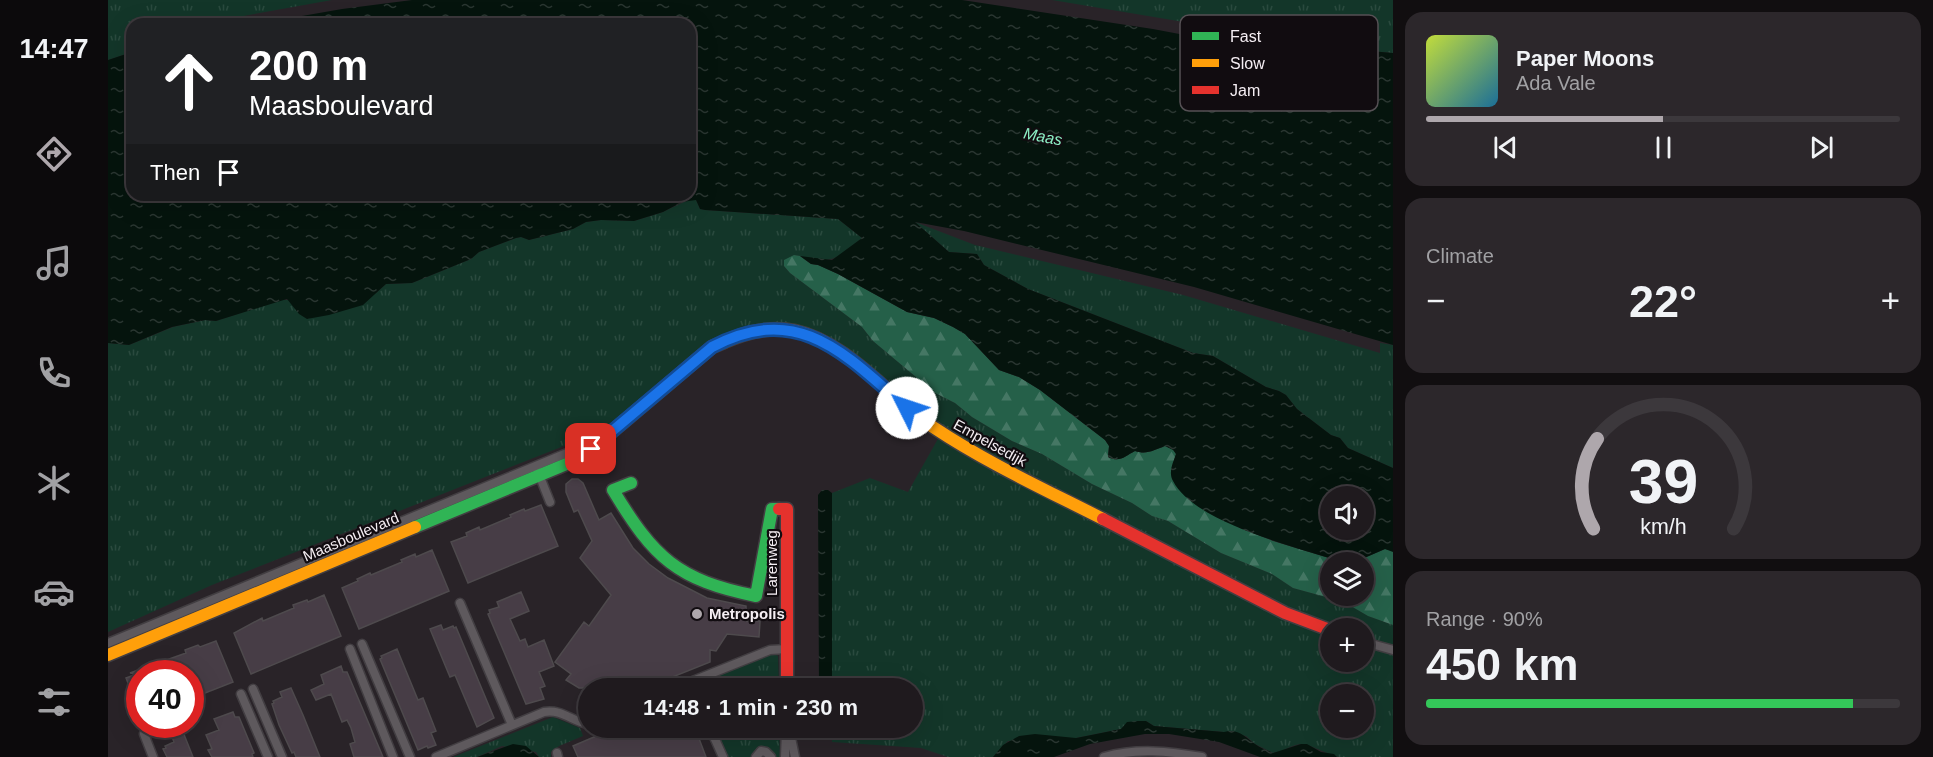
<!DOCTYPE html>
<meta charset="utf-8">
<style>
body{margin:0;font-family:Helvetica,sans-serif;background:#2c272b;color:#f1f3f6;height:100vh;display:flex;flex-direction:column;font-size:22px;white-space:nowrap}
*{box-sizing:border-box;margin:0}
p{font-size:20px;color:#a1a1a4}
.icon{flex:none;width:33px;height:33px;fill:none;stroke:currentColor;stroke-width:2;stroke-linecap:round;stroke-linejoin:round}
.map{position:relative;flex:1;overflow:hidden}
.sheet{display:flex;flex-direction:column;gap:12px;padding:12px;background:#110e10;width:540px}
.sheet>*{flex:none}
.banner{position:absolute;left:18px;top:18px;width:570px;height:183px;border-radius:18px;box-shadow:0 6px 24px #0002,0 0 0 2px #3c383c;background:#202124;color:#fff;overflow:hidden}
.fabs{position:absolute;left:1212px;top:486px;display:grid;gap:12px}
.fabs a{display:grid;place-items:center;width:54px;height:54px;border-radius:50%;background:#1f1a1e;box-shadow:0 6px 24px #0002,0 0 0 2px #3c383c;font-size:30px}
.speed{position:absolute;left:18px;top:660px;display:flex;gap:12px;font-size:30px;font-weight:700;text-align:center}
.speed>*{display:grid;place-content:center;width:78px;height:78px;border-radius:50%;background:#1f1a1e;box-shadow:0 6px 24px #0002,0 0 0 2px #3c383c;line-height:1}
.speed .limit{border:9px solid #d22;background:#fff;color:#111}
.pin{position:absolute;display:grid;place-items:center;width:51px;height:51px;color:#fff;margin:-26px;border-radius:12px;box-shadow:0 3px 9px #0006}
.me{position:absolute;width:66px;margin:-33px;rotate:311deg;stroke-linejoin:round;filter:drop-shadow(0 0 4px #0008)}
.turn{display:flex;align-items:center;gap:21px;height:126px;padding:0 24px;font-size:27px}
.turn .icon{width:78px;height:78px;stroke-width:2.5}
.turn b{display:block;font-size:42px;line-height:51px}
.then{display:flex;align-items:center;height:57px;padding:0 24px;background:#0003;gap:12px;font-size:22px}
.big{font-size:45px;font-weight:800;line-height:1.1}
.sheet .card{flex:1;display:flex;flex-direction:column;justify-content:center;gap:9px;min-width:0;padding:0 21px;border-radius:18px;background:#2c272b}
.sheet .dial{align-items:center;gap:0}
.dial svg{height:156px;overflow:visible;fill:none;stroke:#3c383c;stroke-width:7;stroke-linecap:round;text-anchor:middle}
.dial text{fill:#f1f3f6;stroke:none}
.song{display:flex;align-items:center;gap:18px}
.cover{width:72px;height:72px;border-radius:9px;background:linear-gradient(135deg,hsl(70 70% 55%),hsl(200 70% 35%))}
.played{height:6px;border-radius:3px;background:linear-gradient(90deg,#aea7ac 50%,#3c383c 50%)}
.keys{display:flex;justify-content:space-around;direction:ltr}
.heat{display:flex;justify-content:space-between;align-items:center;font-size:33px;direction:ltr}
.charge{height:9px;border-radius:4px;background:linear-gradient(90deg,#34c759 90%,#3c383c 0)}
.trip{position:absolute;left:470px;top:678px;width:345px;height:60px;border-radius:30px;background:#1f1a1e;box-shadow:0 6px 24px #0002,0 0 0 2px #3c383c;font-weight:800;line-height:60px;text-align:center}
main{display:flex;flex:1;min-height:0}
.dock{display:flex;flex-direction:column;width:108px;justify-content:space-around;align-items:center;background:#0c0a0c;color:#a1a1a4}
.dock .icon{width:42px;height:42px}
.dock .current{color:#aea7ac}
.dock b{font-size:27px;color:#f1f3f6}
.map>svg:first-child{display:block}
.grass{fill:url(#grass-tufts);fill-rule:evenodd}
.forest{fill:url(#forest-firs)}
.water{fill:url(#water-ripples);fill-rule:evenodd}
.building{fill:#473d46;stroke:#4e4a4d;stroke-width:1.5}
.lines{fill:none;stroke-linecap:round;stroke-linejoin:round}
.street-casing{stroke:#423e42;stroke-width:11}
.fast-casing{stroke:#423e42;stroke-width:15}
.slow-casing{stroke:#423e42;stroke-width:15}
.jam-casing{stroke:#423e42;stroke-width:15}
.street{stroke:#5e595d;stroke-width:8}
.fast{stroke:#30b455;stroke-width:12}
.slow{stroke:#ff9f0a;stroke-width:12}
.jam{stroke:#e5322d;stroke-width:12}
.route-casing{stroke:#114b97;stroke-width:15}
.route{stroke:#1a73e8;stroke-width:10}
.poi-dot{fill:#aea7ac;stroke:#110c10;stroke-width:2}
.labels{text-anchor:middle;stroke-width:4.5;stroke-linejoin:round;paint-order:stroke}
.street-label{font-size:15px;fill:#f5eef3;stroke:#110c10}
.poi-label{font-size:15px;font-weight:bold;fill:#f5eef3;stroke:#110c10;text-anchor:start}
.water-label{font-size:16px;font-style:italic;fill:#8ceec4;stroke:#110c10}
.key{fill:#110c10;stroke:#555054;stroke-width:1.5}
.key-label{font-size:16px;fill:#f5eef3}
</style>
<main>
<nav class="dock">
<b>14:47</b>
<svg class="icon current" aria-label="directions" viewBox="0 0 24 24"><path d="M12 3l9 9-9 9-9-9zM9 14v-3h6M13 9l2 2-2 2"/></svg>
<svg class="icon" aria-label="music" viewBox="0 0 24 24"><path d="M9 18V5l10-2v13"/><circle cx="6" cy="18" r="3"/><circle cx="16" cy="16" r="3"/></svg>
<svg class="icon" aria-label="phone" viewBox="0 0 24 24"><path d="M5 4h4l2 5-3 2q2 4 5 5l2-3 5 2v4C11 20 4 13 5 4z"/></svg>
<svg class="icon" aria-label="climate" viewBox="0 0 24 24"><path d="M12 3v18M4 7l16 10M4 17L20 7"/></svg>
<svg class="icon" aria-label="car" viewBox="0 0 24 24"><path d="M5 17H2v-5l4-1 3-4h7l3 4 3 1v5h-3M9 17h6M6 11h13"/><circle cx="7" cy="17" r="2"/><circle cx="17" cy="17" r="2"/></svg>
<svg class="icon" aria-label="filters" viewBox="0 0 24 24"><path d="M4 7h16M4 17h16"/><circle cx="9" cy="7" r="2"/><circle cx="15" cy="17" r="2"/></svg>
</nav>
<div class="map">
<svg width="1285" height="757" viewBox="0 0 1285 757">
<defs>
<pattern id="grass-tufts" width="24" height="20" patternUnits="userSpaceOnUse" patternTransform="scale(1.5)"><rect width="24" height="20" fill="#133629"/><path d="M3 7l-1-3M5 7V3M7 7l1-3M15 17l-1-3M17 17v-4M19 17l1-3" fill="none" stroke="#2a4a3e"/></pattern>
<pattern id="forest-firs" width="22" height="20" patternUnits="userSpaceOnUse" patternTransform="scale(1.5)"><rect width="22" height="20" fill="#256049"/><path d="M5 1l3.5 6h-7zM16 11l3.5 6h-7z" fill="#457764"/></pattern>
<pattern id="water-ripples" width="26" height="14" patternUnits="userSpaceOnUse" patternTransform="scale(1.5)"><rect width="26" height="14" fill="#05140d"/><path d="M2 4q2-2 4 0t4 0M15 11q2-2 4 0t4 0" fill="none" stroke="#2a3631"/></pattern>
</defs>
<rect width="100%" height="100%" fill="#292328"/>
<path class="grass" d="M0,0H224L91,24H24V52L0,60Z
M944,0H1285V53L1228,48L1209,40L1197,41L1191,38L1178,41L1130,31Z
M580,200H588L592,209L597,210L730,219L754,238C724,263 725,263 686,255L676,266L682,273L754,327L765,341L827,393L847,403L864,417L904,441L934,454L984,484L1024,503L1044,516L1060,521L1113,553L1164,574L1185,588L1236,602L1260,616L1285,625V645L1256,638V628H1227L1177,608L891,461L824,421L727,343L637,328L494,431L104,585L0,632V343L21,345L65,327L97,320L108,321L172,300H182L191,313L268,293L278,284L304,283L363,259L371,252L408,238L413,237L421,240L465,229L478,222L493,220L526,221L555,212Z
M807,222L867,245L1075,295L1272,353V343L1285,345V468L1240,448L1232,438L1223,435L1189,409L1178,395L1171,391L1158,387L1105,356L1085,353L920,289L876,265L869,254L841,252Z
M831,437L1222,635V662H1256V645L1285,652V757C1268,757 1249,757 1232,757C1222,756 1201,743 1192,744C1183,745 1175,752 1165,753L1147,744L1138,736L1116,732L1046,726L1038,721L1017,726L1013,729L968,738L900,741L885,757H840L813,748L724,742V728H804V688H724V493L762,478L800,492ZM1222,694H1256V728H1222Z
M664,653L670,656L671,688H589L592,682Z
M445,717L472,728L475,736L451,746L443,752V757H431L428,752L394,746L369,757H345Z
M606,728H671L672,757H618Z"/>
<path class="forest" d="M686,255L692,256L703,264L710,265L730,274L799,312L826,318L845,327L857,334L891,370L911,377L932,390L997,440L1001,446L1000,457C1012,463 1017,456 1027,451C1039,455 1046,450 1057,446L1066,450L1068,454L1063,471L1132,528L1165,541L1234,562H1222V596H1256V562H1247L1277,549L1285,551V625L1260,616L1236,602L1185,588L1164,574L1113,553L1060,521L1044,516L1024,503L984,484L934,454L904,441L864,417L847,403L827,393L765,341L754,327L682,273L676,266V260Z"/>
<path class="water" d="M304,0H854L1045,29L1151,49C1163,49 1170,51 1178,41L1191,38L1197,41L1209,40L1228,48L1285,53V345L1086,287L856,231L807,222L841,252L869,254L876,265L920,289L1085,353L1105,356L1158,387L1171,391L1178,395L1189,409L1223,435L1232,438L1240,448L1285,468V552L1277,549L1247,562H1234C1192,548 1086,523 1065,481C1060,472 1065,463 1068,454L1065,450L1057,446C1046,450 1039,455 1027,451C1017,456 1012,463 1000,457L1001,446L997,440L932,390L911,377L891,370L857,334L845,327L826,318L799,312L730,274L710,265L703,264L692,256L724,260L754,238L730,219L597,210L592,209L588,200L574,202L555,212L526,221L493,220L478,222L465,229L421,240L413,237L408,238L371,252L363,259L304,283L278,284L255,305L221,315L199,319L191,314L179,299L108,321L97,320L64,327L21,345L0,343V60L24,52V195H582V24H148L234,9ZM1256,496V530H1222V496Z
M714,490H720L724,493V688H711L710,495Z
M1030,721H1038L1046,726L1116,732C1130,728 1137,737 1147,744C1152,748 1159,750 1165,753L1193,744H1199L1213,752L1226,754L1229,757H1152L1111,742L1061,734H1037L982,744L946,757H885L895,745L911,736L927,734L968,738L1013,729L1019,722Z
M405,744L418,746L431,757H369Z"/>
<path class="building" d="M464,479H470L475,483L491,520L503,513L525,548L541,564L560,578L599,598L638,606V621H652L651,637L619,634L608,651L602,650V662L537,688H471L458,680L463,674L447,662L476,622L481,626L503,595L472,558L484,541L470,510L466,512L458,492V484Z
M433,505L450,546L360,583L343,542L359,536L358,533L371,527L372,530L403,517L402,515L416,509L417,511Z
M324,550L341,591L251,629L234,588L250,581L249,579L262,573L263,575L294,562L293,560L307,554L308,557Z
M413,592L421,611L402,619L412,641L417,639L420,647L436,640L446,666L431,672L437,686L432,688L436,699L418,704L380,614L382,613L381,610L391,607L389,602Z
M216,595L233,636L143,674L126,633L154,618L155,621L186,608L185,605L199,600L200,602Z
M333,625L335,630L345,626L346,628L348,627L386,718L369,727L347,675L342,677L322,629Z
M108,641L125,682L82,699V674H32L31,711L18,678L29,674L22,673L78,653L77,650L90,645L92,647Z
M289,649L310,700L315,698L328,731L323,733L328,745L320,748L319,746L310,750L272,659L274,658L273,656Z
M233,666L235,672H239L275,757H246L242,744L247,742L243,728L239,720L234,722L223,694L208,700L203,690L216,684L213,675Z
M183,688L195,715L212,757H188L186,752L184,753L171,725L164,704L166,703L165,701L174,697L172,692Z
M125,712L127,717H131L146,753L144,754L145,757H104L100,750L104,749L98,735L111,730L106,719Z
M507,728H582L586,737L590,736L598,757H470L465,746Z
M75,732L85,757H59L55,749L58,748L57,746L66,742L64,737Z"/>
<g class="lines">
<g class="street-casing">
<path id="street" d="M430,472L442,502
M352,603L404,725
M1256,642L1285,650
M0,643L488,441
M254,644L302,757
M242,649L285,757
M567,688L662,650L679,649
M145,689L174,757
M133,694L160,757
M602,728L615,757
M681,728L687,757
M36,734L45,757
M449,753L450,757
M328,757L436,712C454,709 463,721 480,724
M648,757L653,751L658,752L663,757
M677,757L678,731
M996,757C1028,748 1061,751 1094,757"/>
</g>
<g class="fast-casing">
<path id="fast" d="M523,483L505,490C546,558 569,580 648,596L664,509H671
M307,527L473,458L604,347L616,342"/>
</g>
<g class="slow-casing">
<path id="slow" d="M616,342C638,332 662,326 687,331C739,342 782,398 825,427C879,463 938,490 995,519
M0,655L307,527"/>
</g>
<g class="jam-casing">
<path id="jam" d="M671,509H679V688
M995,519L1177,613L1222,630"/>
</g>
<use href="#street" class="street"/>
<use href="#fast" class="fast"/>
<use href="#slow" class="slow"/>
<use href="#jam" class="jam"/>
</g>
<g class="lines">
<g class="route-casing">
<path id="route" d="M483,449L604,347C690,301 737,354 799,408"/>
</g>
<use href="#route" class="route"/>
</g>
<circle class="poi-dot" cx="589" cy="614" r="6"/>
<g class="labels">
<g class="street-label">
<text transform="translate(882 443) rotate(29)" y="5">Empelsedijk</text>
<text transform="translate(243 537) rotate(-23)" y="5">Maasboulevard</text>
<text transform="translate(664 563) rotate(-90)" y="5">Larenweg</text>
</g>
<g class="poi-label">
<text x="601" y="619">Metropolis</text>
</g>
<g class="water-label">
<text transform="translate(935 136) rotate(11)" y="6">Maas</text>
</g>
</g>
<rect x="1072" y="15" width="198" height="96" rx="9" class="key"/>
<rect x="1084" y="32" width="27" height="8" fill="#30b455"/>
<rect x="1084" y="59" width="27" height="8" fill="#ff9f0a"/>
<rect x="1084" y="86" width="27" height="8" fill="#e5322d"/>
<g class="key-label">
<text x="1122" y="42">Fast</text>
<text x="1122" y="69">Slow</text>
<text x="1122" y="96">Jam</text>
</g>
</svg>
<div class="fabs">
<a><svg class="icon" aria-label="sound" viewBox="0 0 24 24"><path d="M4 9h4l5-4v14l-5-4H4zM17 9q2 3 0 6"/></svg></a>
<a><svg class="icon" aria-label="layers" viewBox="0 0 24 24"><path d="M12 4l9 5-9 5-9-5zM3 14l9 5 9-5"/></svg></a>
<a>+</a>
<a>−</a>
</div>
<div class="speed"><div class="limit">40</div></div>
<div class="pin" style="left:483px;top:449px;background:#d93025"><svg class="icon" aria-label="arrive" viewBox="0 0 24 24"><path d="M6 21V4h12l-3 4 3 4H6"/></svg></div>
<svg class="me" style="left:799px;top:408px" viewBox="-20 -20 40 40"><circle r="19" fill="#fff"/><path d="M0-13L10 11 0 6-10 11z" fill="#1a73e8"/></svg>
<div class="trip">14:48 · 1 min · 230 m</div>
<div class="banner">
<div class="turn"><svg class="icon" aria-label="ahead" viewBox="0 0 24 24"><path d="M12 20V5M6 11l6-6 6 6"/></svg><div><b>200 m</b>Maasboulevard</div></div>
<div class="then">Then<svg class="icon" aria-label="arrive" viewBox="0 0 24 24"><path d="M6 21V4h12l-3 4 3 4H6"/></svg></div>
</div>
</div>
<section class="sheet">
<div class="card">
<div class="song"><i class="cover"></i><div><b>Paper Moons</b><p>Ada Vale</p></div></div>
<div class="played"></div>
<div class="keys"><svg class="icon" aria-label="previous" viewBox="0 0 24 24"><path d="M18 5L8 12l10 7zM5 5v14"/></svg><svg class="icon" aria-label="pause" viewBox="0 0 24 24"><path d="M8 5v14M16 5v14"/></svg><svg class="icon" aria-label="next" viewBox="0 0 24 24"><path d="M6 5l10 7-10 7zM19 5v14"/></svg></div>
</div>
<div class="card"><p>Climate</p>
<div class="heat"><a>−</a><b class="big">22°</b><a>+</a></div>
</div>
<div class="card dial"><svg viewBox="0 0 100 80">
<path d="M14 69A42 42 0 1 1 86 69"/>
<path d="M14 69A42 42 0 0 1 16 23" stroke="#aea7ac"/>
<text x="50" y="56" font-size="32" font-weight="700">39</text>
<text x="50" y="72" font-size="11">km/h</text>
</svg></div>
<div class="card"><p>Range · 90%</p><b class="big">450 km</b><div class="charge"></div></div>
</section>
</main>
